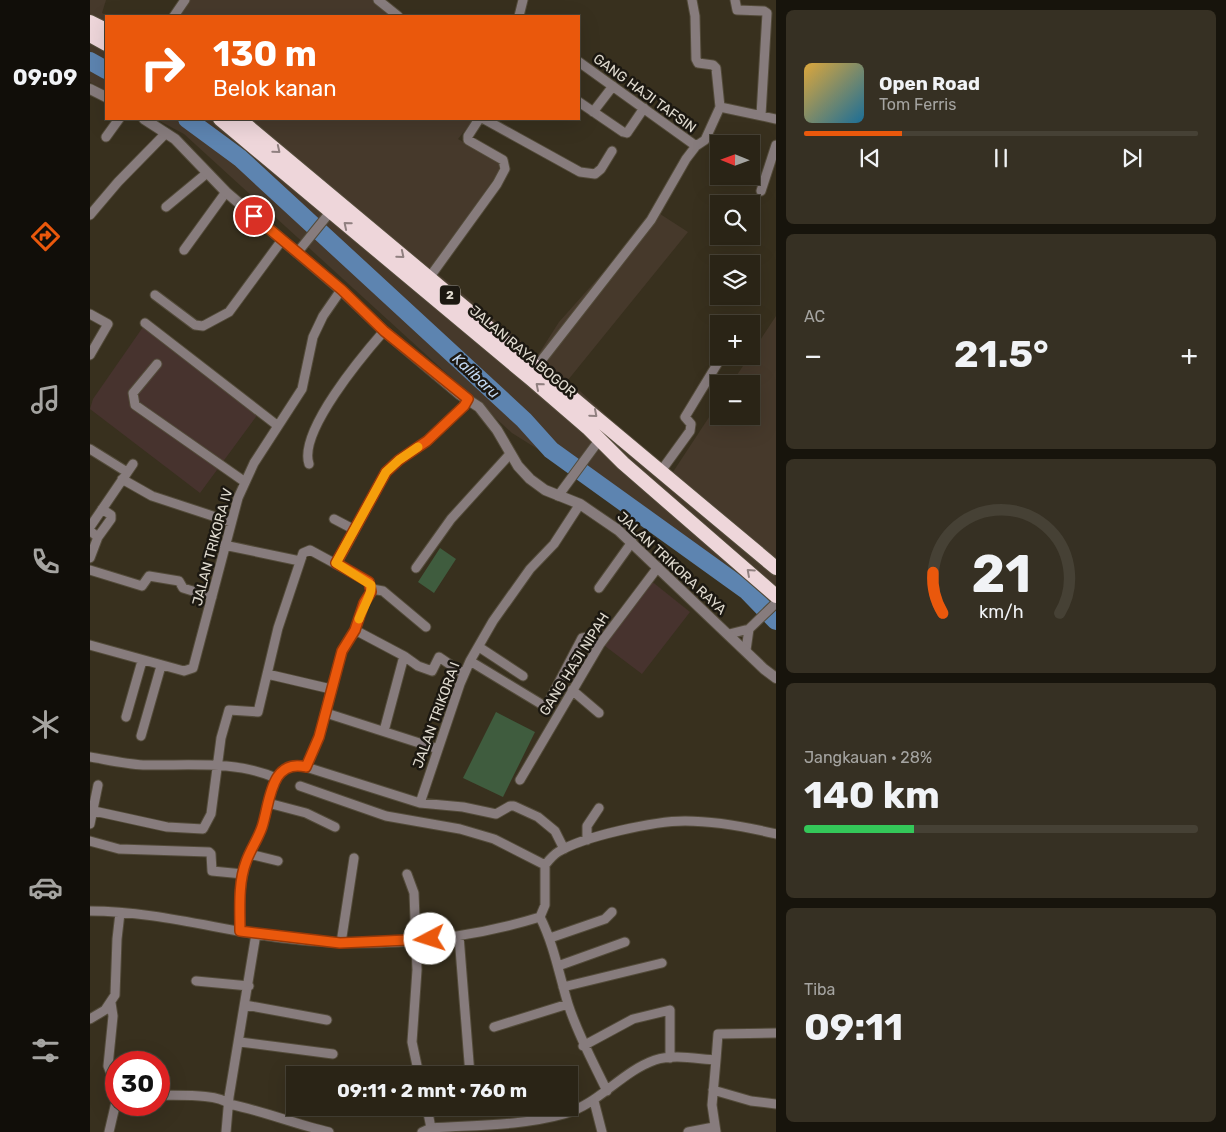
<!DOCTYPE html>
<html lang="id">
<meta charset="utf-8">
<style>
body{margin:0;font-family:Rubik,sans-serif;background:#363023;color:#f1f3f6;height:100vh;display:flex;flex-direction:column;font-size:19px;white-space:nowrap}
*{box-sizing:border-box;margin:0}
p{font-size:16px;color:#a5a4a1}
.icon{flex:none;width:28px;height:28px;fill:none;stroke:currentColor;stroke-width:2;stroke-linecap:round;stroke-linejoin:round}
.map{position:relative;flex:1;overflow:hidden}
.drawer{display:flex;flex-direction:column;gap:10px;padding:10px;background:#17140c;width:450px}
.drawer>*{flex:none}
.hud{position:absolute;left:15px;top:15px;width:475px;height:105px;border-radius:0px;box-shadow:0 5px 20px #0002,0 0 0 1px #464135;background:#ea580c;color:#fff;overflow:hidden}
.needle{width:32px;rotate:271deg}
.tools{position:absolute;left:620px;top:135px;display:grid;gap:10px}
.tools a{display:grid;place-items:center;width:50px;height:50px;border-radius:0px;background:#2a2416;box-shadow:0 5px 20px #0002,0 0 0 1px #464135;font-size:25px}
.speed{position:absolute;left:15px;top:1051px;display:flex;gap:10px;font-size:25px;font-weight:700;text-align:center}
.speed>*{display:grid;place-content:center;width:65px;height:65px;border-radius:50%;background:#2a2416;box-shadow:0 5px 20px #0002,0 0 0 1px #464135;line-height:1}
.speed .limit{border:8px solid #d22;background:#fff;color:#111}
.pin{position:absolute;display:grid;place-items:center;width:42px;height:42px;color:#fff;margin:-21px;border:2px solid #fff;border-radius:50%;box-shadow:0 1px 5px #0007}
.me{position:absolute;width:55px;margin:-28px;rotate:265deg;stroke-linejoin:round;filter:drop-shadow(0 0 4px #0008)}
.turn{display:flex;align-items:center;gap:18px;height:105px;padding:0 25px;font-size:22px}
.turn .icon{width:65px;height:65px;stroke-width:2.5}
.turn b{display:block;font-size:35px;line-height:42px}
.big{font-size:38px;font-weight:700;line-height:1.1}
.drawer .tile{flex:1;display:flex;flex-direction:column;justify-content:center;gap:8px;min-width:0;padding:0 18px;border-radius:8px;background:#363023}
.drawer .dial{align-items:center;gap:0}
.dial svg{height:130px;overflow:visible;fill:none;stroke:#464135;stroke-width:7;stroke-linecap:round;text-anchor:middle}
.dial text{fill:#f1f3f6;stroke:none}
.song{display:flex;align-items:center;gap:15px}
.cover{width:60px;height:60px;border-radius:8px;background:linear-gradient(135deg,hsl(40 70% 55%),hsl(200 70% 35%))}
.played{height:5px;border-radius:2px;background:linear-gradient(90deg,#ea580c 25%,#464135 25%)}
.keys{display:flex;justify-content:space-around;direction:ltr}
.heat{display:flex;justify-content:space-between;align-items:center;font-size:28px;direction:ltr}
.charge{height:8px;border-radius:4px;background:linear-gradient(90deg,#34c759 28%,#464135 0)}
.trip{position:absolute;left:196px;top:1066px;width:292px;height:50px;border-radius:0px;background:#2a2416;box-shadow:0 5px 20px #0002,0 0 0 1px #464135;font-weight:700;line-height:50px;text-align:center}
main{display:flex;flex:1;min-height:0}
.dock{display:flex;flex-direction:column;width:90px;justify-content:space-around;align-items:center;background:#110e09;color:#a5a4a1}
.dock .icon{width:35px;height:35px}
.dock .current{color:#ea580c}
.dock b{font-size:22px;color:#f1f3f6}
.map>svg:first-child{display:block}
.commercial{fill:#46392b}
.education{fill:#47332e}
.green{fill:#3f5c3e}
.lines{fill:none;stroke-linecap:round;stroke-linejoin:round}
.river{stroke:#5d84b0;stroke-width:18}
.minor-casing{stroke:#534b3a;stroke-width:11}
.tertiary-casing{stroke:#534b3a;stroke-width:12}
.trunk-casing{stroke:#534b3a;stroke-width:16}
.minor{stroke:#877c7d;stroke-width:9}
.tertiary{stroke:#877c7d;stroke-width:10}
.trunk{stroke:#eed6da;stroke-width:14}
.oneway{stroke:#908080}
.route-casing{stroke:#983908;stroke-width:12}
.route{stroke:#ea580c;stroke-width:9}
.slow{stroke:#f59e0b;stroke-width:9}
.labels{text-anchor:middle;stroke-width:5;stroke-linejoin:round;paint-order:stroke}
.shield{fill:#1c1811;stroke:#a5a097;stroke-width:1}
.shield-label{font-size:12px;font-weight:bold;fill:#e0dbd0}
.street-label{font-size:14px;fill:#e0dbd0;stroke:#1c1811}
.water-label{font-size:15px;font-style:italic;fill:#c2d9f4;stroke:#1c1811}
</style>
<main>
<nav class="dock">
<b>09:09</b>
<svg class="icon current" aria-label="directions" viewBox="0 0 24 24"><path d="M12 3l9 9-9 9-9-9zM9 14v-3h6M13 9l2 2-2 2"/></svg>
<svg class="icon" aria-label="music" viewBox="0 0 24 24"><path d="M9 18V5l10-2v13"/><circle cx="6" cy="18" r="3"/><circle cx="16" cy="16" r="3"/></svg>
<svg class="icon" aria-label="phone" viewBox="0 0 24 24"><path d="M5 4h4l2 5-3 2q2 4 5 5l2-3 5 2v4C11 20 4 13 5 4z"/></svg>
<svg class="icon" aria-label="climate" viewBox="0 0 24 24"><path d="M12 3v18M4 7l16 10M4 17L20 7"/></svg>
<svg class="icon" aria-label="car" viewBox="0 0 24 24"><path d="M5 17H2v-5l4-1 3-4h7l3 4 3 1v5h-3M9 17h6M6 11h13"/><circle cx="7" cy="17" r="2"/><circle cx="17" cy="17" r="2"/></svg>
<svg class="icon" aria-label="filters" viewBox="0 0 24 24"><path d="M4 7h16M4 17h16"/><circle cx="9" cy="7" r="2"/><circle cx="15" cy="17" r="2"/></svg>
</nav>
<div class="map">
<svg width="686" height="1132" viewBox="0 0 686 1132">
<rect width="100%" height="100%" fill="#38301e"/>
<path class="commercial" d="M0,0H16L12,13L18,16L16,91L0,82Z
M93,0H294L314,16H82Z
M66,119H384L368,139L414,164L342,269L448,355L469,322L567,212L598,232L478,380L581,475L629,402V416H661V384H641L686,316V608L678,600L537,505L422,433L94,134Z"/>
<path class="education" d="M53,327L168,414L110,493L0,409L3,399Z
M560,580L600,612L552,674L511,643Z"/>
<path class="green" d="M350,548L366,559L344,593L328,582Z
M406,712L445,732L413,797L373,778Z"/>
<g class="lines">
<path class="river" d="M0,61L16,70
M97,119L150,158L434,420L461,450L657,591L686,621"/>
<g class="minor-casing">
<path id="minor" d="M288,0L308,16
M645,0L647,10L674,11L677,13L671,115
M84,16L95,0
M429,16L433,0
M489,62L606,146
M489,102L533,132L537,133L554,108
M630,107L686,119
M503,112L523,86
M394,119L490,172L505,174L511,169L522,151
M16,137L29,119
M671,191L686,145
M76,207L117,173
M0,215L28,182L76,133
M94,250L136,192
M207,253L241,211
M339,278L407,184L415,169L413,160L378,140V136L389,119
M65,295L105,325L113,326L139,312L192,240
M0,314L18,324L0,355
M55,323L188,426
M67,364L43,393L45,405L155,482
M447,366L561,220L596,159L606,146L615,140L630,107L626,68L623,65L608,63L606,59L605,16L602,0
M0,449L37,472
M219,464C208,432 273,355 294,331
M571,471L600,431L601,424L595,417L632,356
M32,479L62,496L141,522
M468,496L510,439
M244,519L265,530
M0,527L43,464
M0,531L8,537L0,558
M8,537L21,519V515L12,509
M134,545L210,561
M247,563L296,472L309,460L337,441L374,406L377,399
M326,568L361,519L420,454
M0,570L52,586L59,576L89,581L93,588L122,597
M509,588L542,542
M282,589L293,591L336,627
M265,630L314,656L328,666L342,671L349,657L374,674
M639,634L659,629L686,603
M0,645L94,671L103,668L148,498L164,463L212,389L223,337L233,316L251,290
M389,647L433,676
M656,650L659,629
M380,661L456,707L492,638L498,637L510,644
M177,674L241,689
M482,690L509,713
M236,713L348,749
M36,717L52,661
M294,731L314,656
M51,736L71,666
M0,757C18,760 36,764 53,765C97,766 146,760 186,778
M216,767L330,803L373,807L406,814L420,806H424L448,817L465,831L474,849
M430,780L510,644L568,567
M210,786L296,816L370,829L404,839L455,865
M178,803L216,813L245,827
M330,803L370,684L380,661L403,621L440,569L464,544L490,504
M4,811L77,827L113,829L121,814L131,738L139,710L168,712L188,628L213,553L220,550L279,582L281,592L274,603L265,630L252,651L229,737L216,767C180,758 180,803 172,827C168,839 160,850 156,862C148,883 150,909 150,931
M0,824L8,785
M497,840V826L509,808
M0,841L29,849L119,852L121,854L122,871L153,874
M159,854L188,861
M317,874L324,893L327,970L322,1042L329,1075
M0,911C55,911 111,925 165,934C260,950 359,945 450,917L455,905V865C459,860 463,855 468,852C494,836 565,821 595,821C625,821 657,827 686,834
M450,917C464,945 469,974 478,1004C488,1035 503,1062 517,1091
M369,936L380,1075
M460,938L515,919L522,912
M251,943L264,858
M468,966L535,942
M106,981L159,986
M473,987L572,963
M21,1003L23,1016L18,1066L20,1071L26,1074
M155,1005L237,1020
M0,1019L15,1010L25,995L27,939L30,913
M404,1027L478,1004
M150,1042L243,1054
M493,1046L543,1019L580,1010V1058
M626,1060L628,1034L686,1033
M623,1090L661,1101L686,1104
M69,1095C85,1096 128,1093 139,1104C173,1111 205,1124 239,1132
M504,1101L512,1132
M337,1108L341,1128
M19,1132L26,1102
M136,1132L139,1097L166,934
M332,1132L341,1128C385,1125 431,1126 474,1114C509,1104 531,1072 565,1060C584,1054 607,1059 626,1060L622,1105L626,1132
M598,1132L624,1127"/>
</g>
<g class="tertiary-casing">
<path id="tertiary" d="M0,89L16,97
M54,119L85,139L136,192L251,290L294,331L369,394L389,407L407,430L428,466L440,479L455,490L490,504L528,530L674,669L686,678"/>
</g>
<g class="trunk-casing">
<path id="trunk" d="M0,22L16,30
M0,35L16,44
M130,119L441,379L499,429L533,463L686,596
M149,119L686,568"/>
</g>
<use href="#minor" class="minor"/>
<use href="#tertiary" class="tertiary"/>
<use href="#trunk" class="trunk"/>
</g>
<defs><path id="oneway-chevron" d="M-2-3.5L2.5 0L-2 3.5" fill="none" stroke-width="1.6" stroke-linecap="round" stroke-linejoin="round" transform="scale(1.25)"/></defs>
<g class="oneway">
<use href="#oneway-chevron" transform="translate(187 150) rotate(39)"/>
<use href="#oneway-chevron" transform="translate(257 225) rotate(-140)"/>
<use href="#oneway-chevron" transform="translate(311 255) rotate(40)"/>
<use href="#oneway-chevron" transform="translate(449 386) rotate(-139)"/>
<use href="#oneway-chevron" transform="translate(504 414) rotate(41)"/>
<use href="#oneway-chevron" transform="translate(660 572) rotate(-138)"/>
</g>
<g class="lines">
<g class="route-casing">
<path id="route" d="M164,216L252,290L294,331L378,399L374,406L337,441L309,460L296,472L246,563L279,582L281,592L274,603L265,630L252,651L229,737L216,767C180,758 180,803 172,827C168,839 160,850 156,862C148,883 150,909 150,931L250,943L340,939"/>
</g>
<use href="#route" class="route"/>
<path class="slow" d="M269,619C272,610 283,592 281,585L246,563L296,472L309,460L328,447"/>
</g>
<g class="labels">
<rect class="shield" x="350" y="285.5" width="20" height="19" rx="4"/>
<g class="shield-label">
<text x="360" y="299">2</text>
</g>
<g class="street-label">
<text transform="translate(555 93) rotate(36)" y="5">GANG HAJI TAFSIN</text>
<text transform="translate(433 351) rotate(40)" y="5">JALAN RAYA BOGOR</text>
<text transform="translate(122 547) rotate(-75)" y="5">JALAN TRIKORA IV</text>
<text transform="translate(582 563) rotate(43)" y="5">JALAN TRIKORA RAYA</text>
<text transform="translate(484 664) rotate(-58)" y="5">GANG HAJI NIPAH</text>
<text transform="translate(346 715) rotate(-70)" y="5">JALAN TRIKORA I</text>
</g>
<g class="water-label">
<text transform="translate(386 376) rotate(43)" y="5">Kalibaru</text>
</g>
</g>
</svg>
<div class="tools">
<a><svg class="needle" viewBox="-14 -14 28 28"><path d="M0-13l5 13h-10z" fill="#e53935"/><path d="M0 13l5-13h-10z" fill="#a5a4a1"/></svg></a>
<a><svg class="icon" aria-label="search" viewBox="0 0 24 24"><circle cx="10" cy="10" r="6"/><path d="M15 15l6 6"/></svg></a>
<a><svg class="icon" aria-label="layers" viewBox="0 0 24 24"><path d="M12 4l9 5-9 5-9-5zM3 14l9 5 9-5"/></svg></a>
<a>+</a>
<a>−</a>
</div>
<div class="speed"><div class="limit">30</div></div>
<div class="pin" style="left:164px;top:216px;background:#d93025"><svg class="icon" aria-label="arrive" viewBox="0 0 24 24"><path d="M6 21V4h12l-3 4 3 4H6"/></svg></div>
<svg class="me" style="left:340px;top:939px" viewBox="-20 -20 40 40"><circle r="19" fill="#fff"/><path d="M0-13L10 11 0 6-10 11z" fill="#ea580c"/></svg>
<div class="trip">09:11 · 2 mnt · 760 m</div>
<div class="hud">
<div class="turn"><svg class="icon" aria-label="right" viewBox="0 0 24 24"><path d="M7 20v-9h11M14 6l5 5-5 5"/></svg><div><b>130 m</b>Belok kanan</div></div>
</div>
</div>
<section class="drawer">
<div class="tile">
<div class="song"><i class="cover"></i><div><b>Open Road</b><p>Tom Ferris</p></div></div>
<div class="played"></div>
<div class="keys"><svg class="icon" aria-label="previous" viewBox="0 0 24 24"><path d="M18 5L8 12l10 7zM5 5v14"/></svg><svg class="icon" aria-label="pause" viewBox="0 0 24 24"><path d="M8 5v14M16 5v14"/></svg><svg class="icon" aria-label="next" viewBox="0 0 24 24"><path d="M6 5l10 7-10 7zM19 5v14"/></svg></div>
</div>
<div class="tile"><p>AC</p>
<div class="heat"><a>−</a><b class="big">21.5°</b><a>+</a></div>
</div>
<div class="tile dial"><svg viewBox="0 0 100 80">
<path d="M14 69A42 42 0 1 1 86 69"/>
<path d="M14 69A42 42 0 0 1 8 44" stroke="#ea580c"/>
<text x="50" y="56" font-size="32" font-weight="700">21</text>
<text x="50" y="72" font-size="11">km/h</text>
</svg></div>
<div class="tile"><p>Jangkauan · 28%</p><b class="big">140 km</b><div class="charge"></div></div>
<div class="tile"><p>Tiba</p><b class="big">09:11</b></div>
</section>
</main>
